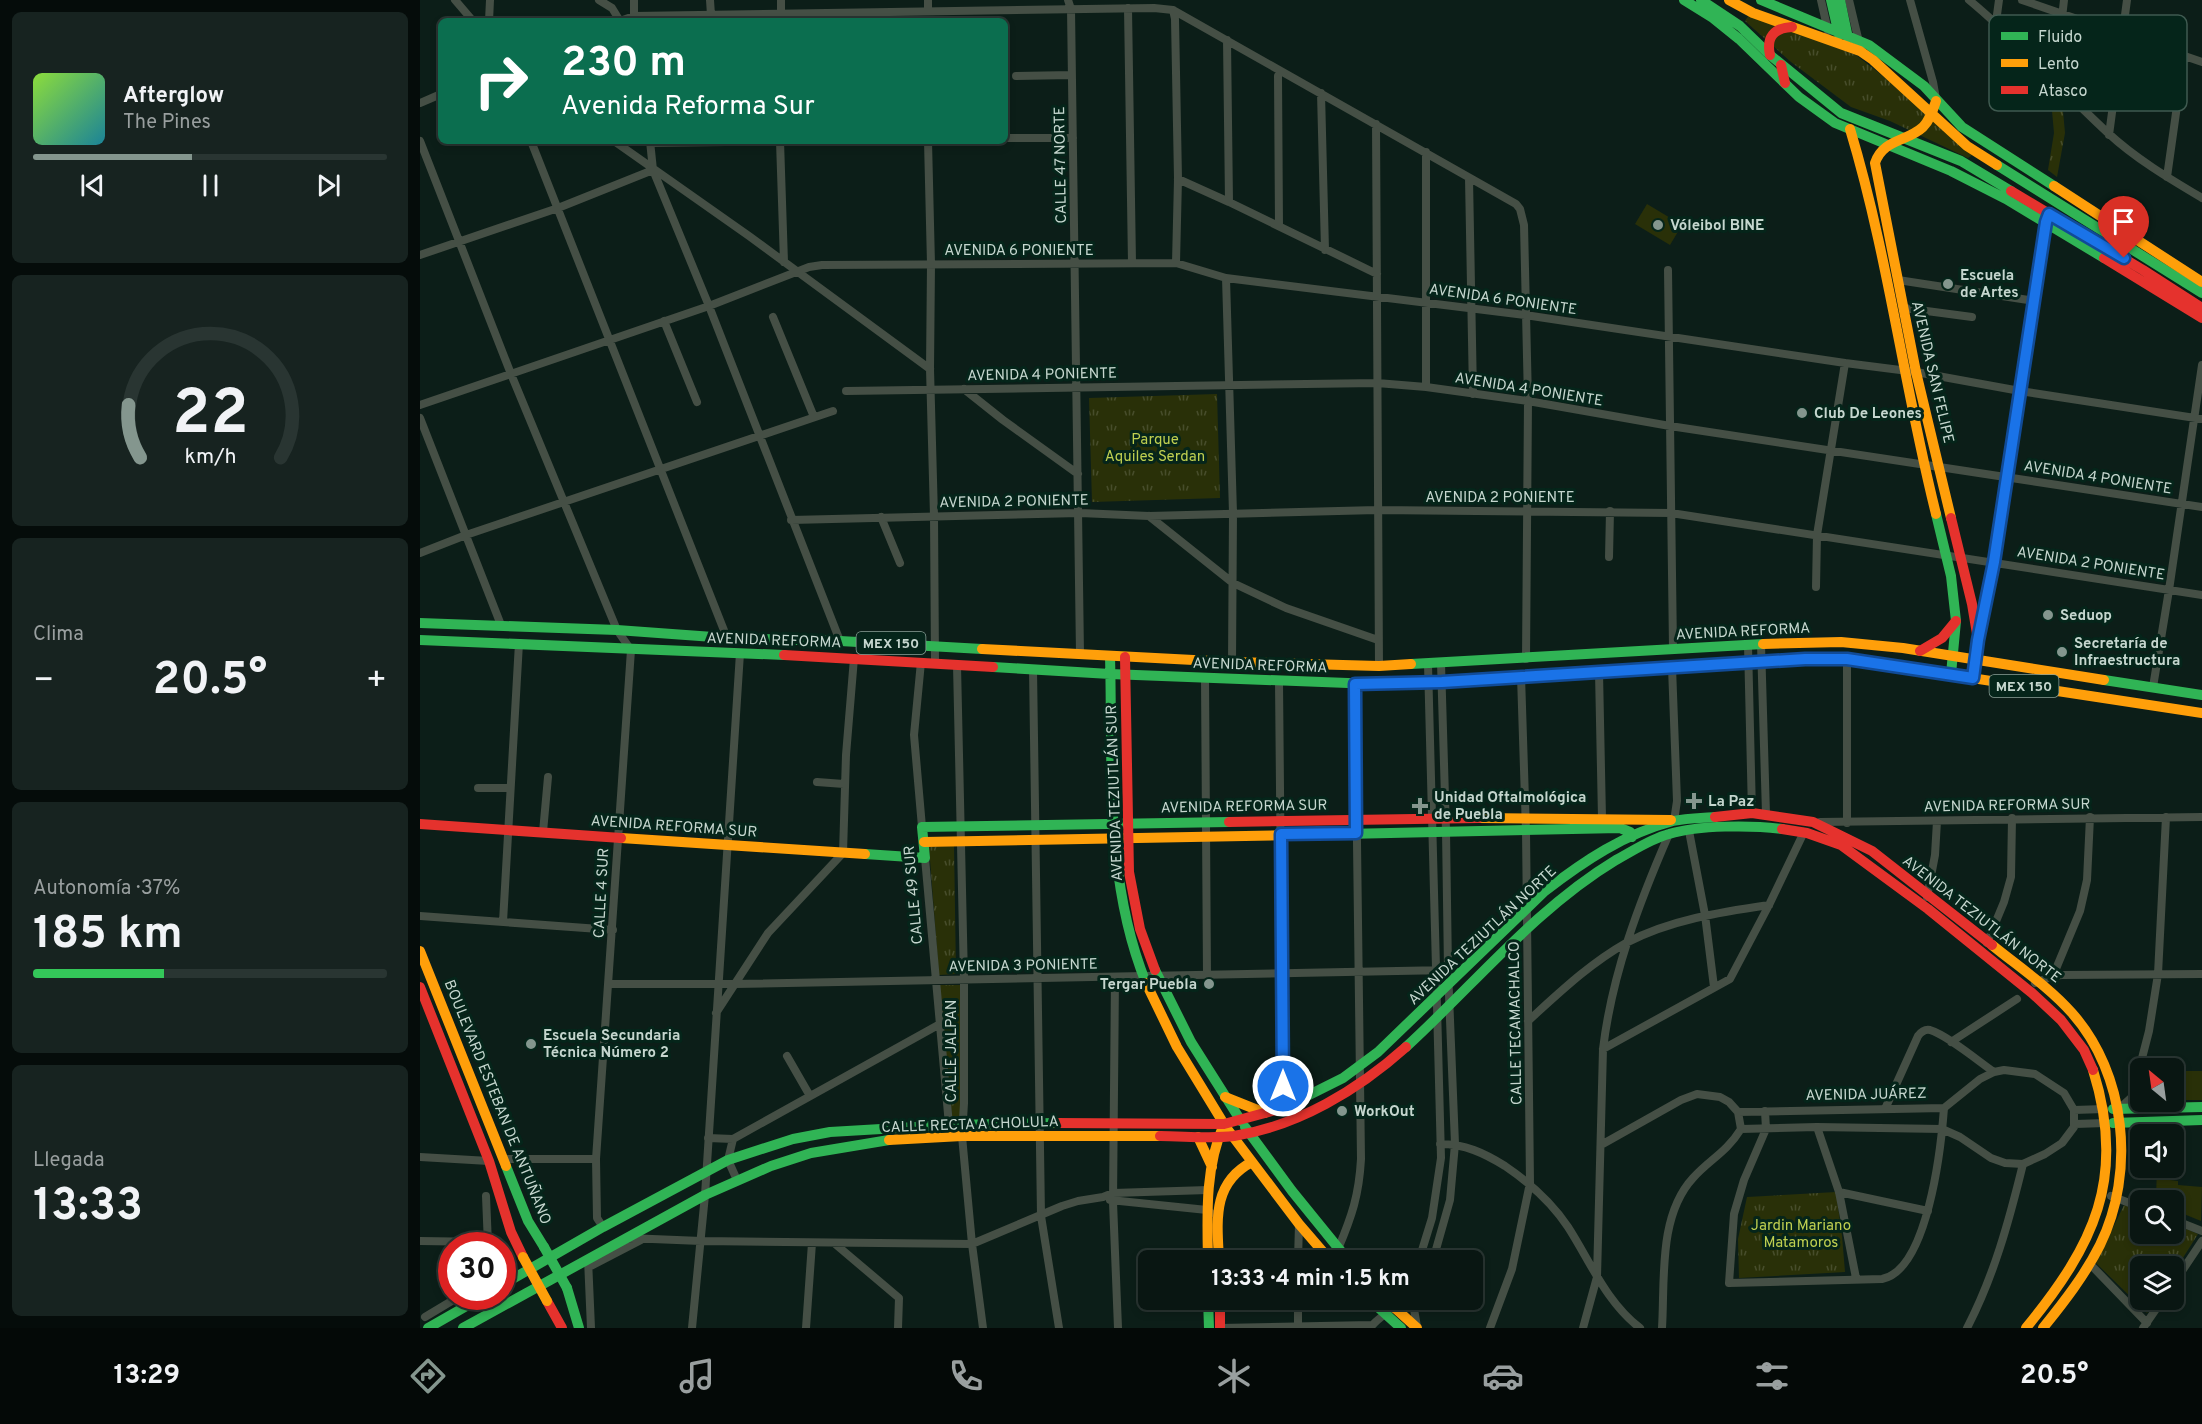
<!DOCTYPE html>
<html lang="es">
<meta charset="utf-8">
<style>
body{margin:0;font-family:Overpass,sans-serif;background:#172320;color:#f1f3f6;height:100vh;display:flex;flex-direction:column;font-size:22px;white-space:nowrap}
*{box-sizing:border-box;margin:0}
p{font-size:20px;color:#999f9f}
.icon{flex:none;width:33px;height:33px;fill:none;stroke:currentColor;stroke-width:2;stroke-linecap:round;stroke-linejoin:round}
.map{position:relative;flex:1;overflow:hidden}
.side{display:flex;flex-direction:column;gap:12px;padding:12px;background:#050c0a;width:420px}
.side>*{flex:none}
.guide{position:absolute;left:18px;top:18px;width:570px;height:126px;border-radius:9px;box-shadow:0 3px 9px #0003,0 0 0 2px #293532;background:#0b6e4f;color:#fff;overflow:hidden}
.needle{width:39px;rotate:331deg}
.tools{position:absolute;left:1710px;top:1058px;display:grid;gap:12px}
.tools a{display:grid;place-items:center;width:54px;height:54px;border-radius:9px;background:#091612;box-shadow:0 3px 9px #0003,0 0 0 2px #293532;font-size:30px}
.speed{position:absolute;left:18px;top:1232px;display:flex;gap:12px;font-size:30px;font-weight:700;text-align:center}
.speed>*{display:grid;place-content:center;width:78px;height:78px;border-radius:50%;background:#091612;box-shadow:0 3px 9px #0003,0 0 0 2px #293532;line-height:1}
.speed .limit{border:9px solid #d22;background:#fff;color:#111}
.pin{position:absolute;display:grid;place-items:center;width:51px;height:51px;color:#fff;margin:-62px -26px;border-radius:50% 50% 50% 0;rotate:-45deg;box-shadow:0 0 6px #0007}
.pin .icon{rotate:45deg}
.me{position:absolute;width:66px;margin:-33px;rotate:0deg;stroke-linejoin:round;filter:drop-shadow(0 0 4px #0008)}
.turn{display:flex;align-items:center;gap:21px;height:126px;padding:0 24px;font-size:27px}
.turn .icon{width:78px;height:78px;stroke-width:2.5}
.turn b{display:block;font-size:42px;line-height:51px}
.big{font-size:45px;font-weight:700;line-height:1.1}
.side .tile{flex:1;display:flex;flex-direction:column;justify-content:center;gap:9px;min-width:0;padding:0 21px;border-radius:9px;background:#172320}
.side .dial{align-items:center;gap:0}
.dial svg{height:156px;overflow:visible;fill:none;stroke:#293532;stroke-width:7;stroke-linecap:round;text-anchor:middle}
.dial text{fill:#f1f3f6;stroke:none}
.song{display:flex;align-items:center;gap:18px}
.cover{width:72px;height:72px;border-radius:9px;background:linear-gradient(135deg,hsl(90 70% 55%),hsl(190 70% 35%))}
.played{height:6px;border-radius:3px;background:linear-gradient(90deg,#84968e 45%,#293532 45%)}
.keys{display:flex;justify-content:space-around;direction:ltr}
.heat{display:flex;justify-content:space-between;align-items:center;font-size:33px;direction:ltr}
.charge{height:9px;border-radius:4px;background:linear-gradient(90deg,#34c759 37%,#293532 0)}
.trip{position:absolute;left:718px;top:1250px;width:345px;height:60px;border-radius:9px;background:#091612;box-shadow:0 3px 9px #0003,0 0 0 2px #293532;font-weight:700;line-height:60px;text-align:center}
.dock{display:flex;height:96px;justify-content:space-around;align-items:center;background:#040907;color:#999f9f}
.dock .icon{width:42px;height:42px}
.dock .current{color:#84968e}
.dock b{font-size:27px;color:#f1f3f6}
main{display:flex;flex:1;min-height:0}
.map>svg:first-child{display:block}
.green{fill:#293008}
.park{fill:url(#park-tufts)}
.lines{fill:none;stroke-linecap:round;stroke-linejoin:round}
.street{stroke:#454f45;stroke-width:8}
.fast{stroke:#30b455;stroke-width:10}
.slow{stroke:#ff9f0a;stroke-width:10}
.jam{stroke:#e5322d;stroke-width:10}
.fast-bridge{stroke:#30b455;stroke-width:10}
.slow-bridge{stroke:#ff9f0a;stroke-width:10}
.route-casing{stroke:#114b97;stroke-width:15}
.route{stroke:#1a73e8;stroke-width:10}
.poi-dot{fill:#84968e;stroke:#05251a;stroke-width:2}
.labels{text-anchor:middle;stroke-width:6;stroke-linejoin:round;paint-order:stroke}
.shield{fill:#05251a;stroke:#8ba198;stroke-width:1.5}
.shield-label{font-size:14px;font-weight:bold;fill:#c5d6ce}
.street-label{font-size:15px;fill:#c5d6ce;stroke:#05251a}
.poi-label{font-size:15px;font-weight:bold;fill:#c5d6ce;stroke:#05251a;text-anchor:start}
.park-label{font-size:15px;fill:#bfcf50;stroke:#05251a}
.key{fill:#05251a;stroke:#3f5a50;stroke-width:1.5}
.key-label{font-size:16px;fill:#c5d6ce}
</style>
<main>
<section class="side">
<div class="tile">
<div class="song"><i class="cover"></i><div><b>Afterglow</b><p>The Pines</p></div></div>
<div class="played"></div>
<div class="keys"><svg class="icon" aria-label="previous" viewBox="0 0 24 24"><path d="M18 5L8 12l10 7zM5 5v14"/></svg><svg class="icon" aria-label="pause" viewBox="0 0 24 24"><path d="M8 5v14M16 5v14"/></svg><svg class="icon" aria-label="next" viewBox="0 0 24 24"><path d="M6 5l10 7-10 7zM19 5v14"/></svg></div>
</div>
<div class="tile dial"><svg viewBox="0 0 100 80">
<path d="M14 69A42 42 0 1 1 86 69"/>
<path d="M14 69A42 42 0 0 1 8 42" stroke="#84968e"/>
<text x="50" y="56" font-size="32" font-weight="700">22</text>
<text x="50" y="72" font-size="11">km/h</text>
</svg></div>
<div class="tile"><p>Clima</p>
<div class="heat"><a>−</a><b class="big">20.5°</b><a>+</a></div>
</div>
<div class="tile"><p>Autonomía · 37%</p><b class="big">185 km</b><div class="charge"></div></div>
<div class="tile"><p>Llegada</p><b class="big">13:33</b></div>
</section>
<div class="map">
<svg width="1782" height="1328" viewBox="0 0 1782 1328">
<defs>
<pattern id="park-tufts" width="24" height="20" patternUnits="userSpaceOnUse" patternTransform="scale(1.5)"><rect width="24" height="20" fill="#293008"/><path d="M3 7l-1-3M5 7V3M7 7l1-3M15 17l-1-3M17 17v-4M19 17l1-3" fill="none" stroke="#474d2b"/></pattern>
</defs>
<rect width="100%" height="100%" fill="#0c1e18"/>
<path class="green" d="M1227,204L1262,225L1250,245L1215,224Z
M1761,1071H1782V1100H1761Z
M1737,1167H1751L1750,1180L1758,1181V1185L1782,1187L1781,1221L1754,1210V1200H1743L1736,1197Z"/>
<path class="park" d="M1329,15L1436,55L1492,99L1552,155L1548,158L1470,121L1431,107L1371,62L1325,21Z
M1630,88L1642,100L1645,133L1637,177L1628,170L1634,133Z
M797,394L800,498L672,502L669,398Z
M534,846L536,974L519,975L509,847Z
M519,985H541V1117H532Z
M1416,1192L1422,1236L1425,1272L1319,1278L1318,1239L1327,1197Z
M1704,1205L1720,1211V1233H1754V1224L1778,1234L1754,1272V1266H1720V1299H1736L1727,1313L1676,1263Z"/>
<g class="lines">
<path class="street" d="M35,0L53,21
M179,0L192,8L200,21
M214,0V19
M290,0L291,15
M361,0V21
M508,0V21
M648,0L651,9L660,654
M1401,0L1408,31
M1429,0L1438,38
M1490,0L1513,82L1516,99
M1549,0C1599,41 1641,90 1688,133C1716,159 1750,179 1782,198
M1602,0L1782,62
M708,8L712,263
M753,10L755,19L758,179L756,263
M69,21L70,0
M200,21L214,16L734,8L753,10L1096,204L1100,209L1104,225L1108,401L1106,659
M1576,22L1579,0
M807,40L809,202
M596,76L652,75
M858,76L859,226
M1635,80L1644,0
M901,93L905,250
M0,103L21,94
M956,124L959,666
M1689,135L1707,0
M585,138H653
M0,141L91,374L197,630L211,650L176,1159L177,1218L183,1227
M111,141L307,638
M194,141L329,236L510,369
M230,141L233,170L289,306L420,641
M360,141L364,262
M508,141L511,264L510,369L514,516L515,663
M230,143L375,141
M1747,177L1764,56
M1049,178L1053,394
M758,179L809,202L957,274
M0,255L138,208L233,170
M1248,270L1253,649
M806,278L813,513L812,662
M1478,280L1615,301
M1484,308L1552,317
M353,317L394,417
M244,321L277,402
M1006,387V152
M544,389L583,420L658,474
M426,391L957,383L1006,387L1108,401L1250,426L1782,507
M0,405L289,306L389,267L402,265L756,263L806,278L1105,315L1425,363L1496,372L1600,391L1782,419
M0,418L81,625
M729,516L813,583L866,608L958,640
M461,517L480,563
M371,520L660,513L729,516L957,510L1251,513L1782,595
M0,553L46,535L413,411
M1189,557L1190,511
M1396,587L1397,535L1425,363
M1559,633L1574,562L1627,219
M1341,644L1346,814
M1328,645L1332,813
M1427,659V823
M501,662L494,735L502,827
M537,665L544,979V1103L542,1136L552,1244L563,1328
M1252,667L1257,801L1254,821
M613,669L621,1216L639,1328
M1179,672L1182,818
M785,678L787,976
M859,682L863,1108
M1733,687L1749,590L1782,365
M397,782L424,784
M58,788H89
M1400,822L1782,817
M1269,831L1285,915L1294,987
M123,832L128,777
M505,858L529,1125
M1507,897L1515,855L1517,821
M0,916L193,930
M83,922L99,643
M1567,943L1584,902L1591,877L1592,818
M1633,976L1642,975L1782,974
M695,977L693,1202L698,1328
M1615,983L1633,976L1660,911L1667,880L1670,817
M190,984H315L1028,970
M296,1013L348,933L423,853L426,755L434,658
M1108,1021C1139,993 1169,964 1206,943C1249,920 1301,912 1349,905
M1531,1042L1597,999
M1183,1049L1310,979L1349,905L1384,832
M367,1056L390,1096
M1700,1108L1712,1097L1729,1031L1738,974L1746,817
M1465,1109L1498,1036C1501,1032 1505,1029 1510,1030C1527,1035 1558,1061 1574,1072
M1654,1110L1684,1109
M1345,1111L1346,1129L1324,1180L1314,1214L1309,1283L1462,1279C1508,1270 1521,1148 1524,1108
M1318,1112L1524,1108L1560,1079L1574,1072L1584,1070L1615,1074L1644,1093L1654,1110V1127L1642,1143L1625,1154L1603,1164L1585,1163L1571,1158L1540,1137L1522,1129L1397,1127L1321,1129
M1655,1124L1686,1123
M1397,1127L1419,1192L1436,1278
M288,1138L313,1139
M313,1139L520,1024
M313,1139L308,1160L317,1180
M1020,1144C1045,1144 1064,1153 1085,1166C1110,1183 1131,1201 1148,1227C1170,1261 1186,1302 1220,1328
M1181,1145L1261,1100L1277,1094L1300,1097L1309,1102L1318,1112
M0,1157L69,1161
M85,1159H176
M1419,1192L1508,1211
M66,1196L68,1245
M1691,1196L1720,1207
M690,1200L787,1210L791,1213
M1754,1220L1782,1231
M208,1238L281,1241L552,1244L642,1206L658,1201L683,1197L693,1193L788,1190
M0,1241L68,1242
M414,1243L479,1298L478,1328
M918,1249C932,1216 939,1195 941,1159L935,684
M168,1259L171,1328
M878,1260L879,1224
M999,1260L1012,1218L1021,1158L1008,664
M1013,1260L1030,1200L1035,1144L1028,970L1026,831L1021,663
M1670,1264L1727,1323
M169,1267L221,1240
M1754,1283L1782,1241
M996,1299L994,1309L997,1327
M5,1317L40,1296
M272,1328L285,1195L320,653
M386,1328L392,1243
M799,1328L951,1325
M878,1328V1299
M950,1328C959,1316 973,1311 981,1299
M1070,1328L1092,1269L1110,1183L1106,831L1101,676
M1163,1328L1177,1277L1183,1049C1192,974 1219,903 1249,834
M1242,1328C1245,1280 1238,1216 1273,1178C1290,1159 1306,1153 1321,1129L1318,1112
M1547,1328C1574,1276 1589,1221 1603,1164
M1723,1328L1743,1299"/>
<path class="fast" d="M1264,0L1293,18L1319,39L1379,97L1415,123L1531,171L1586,199L1684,258
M1281,0L1320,26L1350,55L1421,113L1541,161L1591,191
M1341,0L1449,45L1504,86L1542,127L1634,186
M1411,0L1419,35
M1420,0L1428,38
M1577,165L1782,293
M1516,514L1531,576L1536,621L1531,674
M0,623L197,630L307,638L420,641L562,649
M0,640L364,655
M690,656C693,766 684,879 726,983
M991,664L1343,644
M573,667L690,674L954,684
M1684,680L1782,695
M925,834L1200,828L1210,832L1212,837
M445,854L505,858L502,827L809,822
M735,970L771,1042L821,1121
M986,1047C1055,984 1115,909 1196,860C1213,851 1230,839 1249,834C1279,825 1331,825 1362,829
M875,1102L923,1078L958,1052L1125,891C1164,861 1204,834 1253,821C1266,818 1281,818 1295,817
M1693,1109L1782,1107
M1693,1123L1782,1120
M825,1127L872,1191L928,1260
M86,1166L108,1221L124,1247
M82,1285L183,1227L308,1160L373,1139L410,1132L529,1125L636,1123
M147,1288L159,1328
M788,1299L789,1328
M949,1299L981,1328
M8,1328L64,1296
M43,1328L285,1195L351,1166L391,1153L469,1140"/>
<path class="slow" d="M1309,0L1333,13L1440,51L1453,60L1547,146L1577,165
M1516,101C1513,110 1510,120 1503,127C1487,142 1463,139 1455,163L1496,372L1531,518
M1430,129C1468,255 1484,387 1516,514
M1634,186L1782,282
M1343,644L1421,642L1483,648L1684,680
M562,649L812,662L959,666L991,664
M1304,664L1427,659L1782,713
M1059,818L1251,820
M201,838L445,854
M504,842L925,834
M1572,945C1599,967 1629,987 1652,1013C1706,1074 1716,1172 1680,1245C1665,1275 1644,1302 1623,1328
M0,951L86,1166
M726,983L757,1047L804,1124C785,1167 787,1214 788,1260
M805,1097L845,1113
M808,1130L879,1224L910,1260
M778,1137L792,1167
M469,1140L542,1136H740
M799,1260C797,1220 792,1183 832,1162
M965,1299L997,1328
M1606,1328C1674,1245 1707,1178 1673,1070"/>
<path class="jam" d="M1350,55C1346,37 1354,28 1372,27
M1361,65L1365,83
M1591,191L1723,270L1782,308
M1684,258L1782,318
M1531,518L1552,604L1558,640L1553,678
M1500,651L1522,638L1536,621
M364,655L573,667
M705,657L709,872L720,929L735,970
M954,684L1022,682L1304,664
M1295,817L1332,813L1393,822L1452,851L1572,945
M809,822L1059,818
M0,824L201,838
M1362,829L1387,833L1421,845L1508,909L1612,993L1641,1020L1664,1050L1673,1070
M0,987L69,1161L91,1232L103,1257
M636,1123L804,1124L863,1108L875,1102
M740,1136C764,1136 791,1139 814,1136C878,1126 938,1090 986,1047
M800,1299V1328
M127,1301L142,1328"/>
<path class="fast-bridge" d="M124,1247L147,1288"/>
<path class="slow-bridge" d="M103,1257L127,1301"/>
</g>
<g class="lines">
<g class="route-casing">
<path id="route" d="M863,1086L861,834L936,833L935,684L1022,682L1385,659H1427L1553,678L1558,640L1574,562L1626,222L1629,214L1704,258"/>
</g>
<use href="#route" class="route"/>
</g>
<g class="poi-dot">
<circle cx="1238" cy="225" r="6"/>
<circle cx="1528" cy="284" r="6"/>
<circle cx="1382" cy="413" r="6"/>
<circle cx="1628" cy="615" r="6"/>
<circle cx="1642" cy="652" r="6"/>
<path d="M1271 792h6v6h6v6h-6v6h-6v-6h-6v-6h6z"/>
<path d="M997 797h6v6h6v6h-6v6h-6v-6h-6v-6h6z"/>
<circle cx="789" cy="984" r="6"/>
<circle cx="111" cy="1044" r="6"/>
<circle cx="922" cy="1111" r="6"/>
</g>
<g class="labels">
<g class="shield">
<rect x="436.5" y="632" width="69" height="22" rx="4.5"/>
<rect x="1569.5" y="675" width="69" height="22" rx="4.5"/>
</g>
<g class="shield-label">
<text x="471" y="648">MEX 150</text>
<text x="1604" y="691">MEX 150</text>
</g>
<g class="street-label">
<text transform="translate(640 165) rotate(-91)" y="5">CALLE 47 NORTE</text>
<text x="599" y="255">AVENIDA 6 PONIENTE</text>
<text transform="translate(1083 299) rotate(8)" y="5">AVENIDA 6 PONIENTE</text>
<text transform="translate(1513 372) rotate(77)" y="5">AVENIDA SAN FELIPE</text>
<text transform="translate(622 374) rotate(-1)" y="5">AVENIDA 4 PONIENTE</text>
<text transform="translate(1109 389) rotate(9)" y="5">AVENIDA 4 PONIENTE</text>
<text transform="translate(1678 477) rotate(9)" y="5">AVENIDA 4 PONIENTE</text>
<text x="1080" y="502">AVENIDA 2 PONIENTE</text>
<text transform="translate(594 501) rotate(-1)" y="5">AVENIDA 2 PONIENTE</text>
<text transform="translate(1671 563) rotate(9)" y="5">AVENIDA 2 PONIENTE</text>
<text transform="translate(1323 631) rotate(-3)" y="5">AVENIDA REFORMA</text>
<text transform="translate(354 640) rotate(2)" y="5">AVENIDA REFORMA</text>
<text transform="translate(840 665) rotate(2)" y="5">AVENIDA REFORMA</text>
<text transform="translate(694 793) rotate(-92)" y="5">AVENIDA TEZIUTLÁN SUR</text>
<text transform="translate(1587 805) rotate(-1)" y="5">AVENIDA REFORMA SUR</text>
<text transform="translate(824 806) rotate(-1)" y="5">AVENIDA REFORMA SUR</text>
<text transform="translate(254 826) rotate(4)" y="5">AVENIDA REFORMA SUR</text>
<text transform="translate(181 893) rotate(-87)" y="5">CALLE 4 SUR</text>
<text transform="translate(493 895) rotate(-95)" y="5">CALLE 49 SUR</text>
<text transform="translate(1562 919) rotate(38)" y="5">AVENIDA TEZIUTLÁN NORTE</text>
<text transform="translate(1062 935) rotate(-43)" y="5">AVENIDA TEZIUTLÁN NORTE</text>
<text transform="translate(603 965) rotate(-1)" y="5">AVENIDA 3 PONIENTE</text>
<text transform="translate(1095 1023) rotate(-91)" y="5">CALLE TECAMACHALCO</text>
<text transform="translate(531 1051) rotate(-90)" y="5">CALLE JALPAN</text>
<text transform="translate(1446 1094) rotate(-1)" y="5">AVENIDA JUÁREZ</text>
<text transform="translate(78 1102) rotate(68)" y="5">BOULEVARD ESTEBAN DE ANTUÑANO</text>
<text transform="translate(550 1124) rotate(-2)" y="5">CALLE RECTA A CHOLULA</text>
</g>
<g class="poi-label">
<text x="1250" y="230">Vóleibol BINE</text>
<text x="1540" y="280">Escuela<tspan x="1540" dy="17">de Artes</tspan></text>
<text x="1394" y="418">Club De Leones</text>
<text x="1640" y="620">Seduop</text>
<text x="1654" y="648">Secretaría de<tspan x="1654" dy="17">Infraestructura</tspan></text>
<text x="1014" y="802">Unidad Oftalmológica<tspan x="1014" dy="17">de Puebla</tspan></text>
<text x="1288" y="806">La Paz</text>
<text x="777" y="989" text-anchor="end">Tergar Puebla</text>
<text x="123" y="1040">Escuela Secundaria<tspan x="123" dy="17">Técnica Número 2</tspan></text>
<text x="934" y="1116">WorkOut</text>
</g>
<g class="park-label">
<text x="735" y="444">Parque<tspan x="735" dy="17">Aquiles Serdan</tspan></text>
<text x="1381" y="1230">Jardin Mariano<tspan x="1381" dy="17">Matamoros</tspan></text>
</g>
</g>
<rect x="1569" y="15" width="198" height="96" rx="9" class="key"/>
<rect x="1581" y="32" width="27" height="8" fill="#30b455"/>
<rect x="1581" y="59" width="27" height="8" fill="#ff9f0a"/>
<rect x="1581" y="86" width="27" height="8" fill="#e5322d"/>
<g class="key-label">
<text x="1618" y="42">Fluido</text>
<text x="1618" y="69">Lento</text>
<text x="1618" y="96">Atasco</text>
</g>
</svg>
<div class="tools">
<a><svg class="needle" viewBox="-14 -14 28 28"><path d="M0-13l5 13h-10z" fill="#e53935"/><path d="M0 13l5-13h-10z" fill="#999f9f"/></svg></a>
<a><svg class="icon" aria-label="sound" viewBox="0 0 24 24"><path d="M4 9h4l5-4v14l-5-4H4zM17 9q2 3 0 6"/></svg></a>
<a><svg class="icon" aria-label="search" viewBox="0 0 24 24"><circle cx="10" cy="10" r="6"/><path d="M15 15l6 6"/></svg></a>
<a><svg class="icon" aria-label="layers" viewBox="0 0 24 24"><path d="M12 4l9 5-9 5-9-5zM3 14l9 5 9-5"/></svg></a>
</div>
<div class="speed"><div class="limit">30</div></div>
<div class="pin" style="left:1704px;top:258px;background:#d93025"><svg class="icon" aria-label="arrive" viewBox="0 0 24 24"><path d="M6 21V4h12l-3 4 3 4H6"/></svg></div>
<svg class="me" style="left:863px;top:1086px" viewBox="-20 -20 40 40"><circle r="17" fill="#1a73e8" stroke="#fff" stroke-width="3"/><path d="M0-11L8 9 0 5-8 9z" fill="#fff"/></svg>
<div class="trip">13:33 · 4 min · 1.5 km</div>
<div class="guide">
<div class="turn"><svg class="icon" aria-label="right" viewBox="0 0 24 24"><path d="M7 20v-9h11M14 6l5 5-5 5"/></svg><div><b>230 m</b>Avenida Reforma Sur</div></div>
</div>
</div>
</main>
<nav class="dock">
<b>13:29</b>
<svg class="icon current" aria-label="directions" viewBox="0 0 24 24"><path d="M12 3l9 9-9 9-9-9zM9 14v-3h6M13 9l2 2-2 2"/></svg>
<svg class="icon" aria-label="music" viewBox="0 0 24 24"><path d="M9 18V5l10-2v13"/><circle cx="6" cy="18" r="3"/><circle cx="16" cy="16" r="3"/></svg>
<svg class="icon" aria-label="phone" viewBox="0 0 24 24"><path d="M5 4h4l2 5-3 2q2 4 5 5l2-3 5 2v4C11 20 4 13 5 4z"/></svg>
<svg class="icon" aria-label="climate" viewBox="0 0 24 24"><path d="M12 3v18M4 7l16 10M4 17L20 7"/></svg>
<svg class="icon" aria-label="car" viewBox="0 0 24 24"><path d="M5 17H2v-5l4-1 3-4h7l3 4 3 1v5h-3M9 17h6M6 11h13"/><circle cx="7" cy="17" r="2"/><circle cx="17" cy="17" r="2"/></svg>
<svg class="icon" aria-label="filters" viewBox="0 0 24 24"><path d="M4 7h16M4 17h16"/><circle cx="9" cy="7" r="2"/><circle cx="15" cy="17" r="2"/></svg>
<b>20.5°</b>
</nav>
